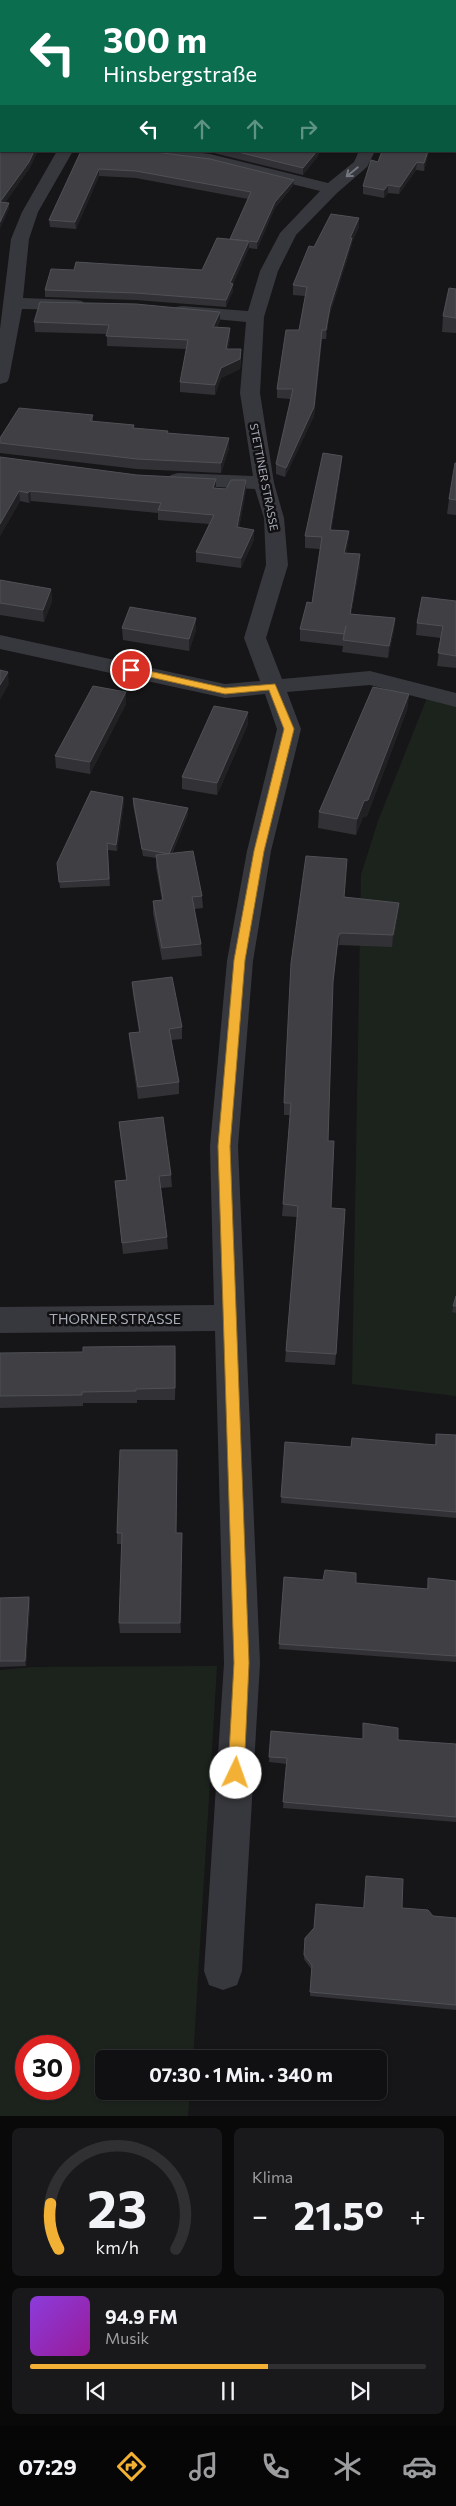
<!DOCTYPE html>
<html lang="de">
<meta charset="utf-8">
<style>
body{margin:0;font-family:Commissioner,sans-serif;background:#19191b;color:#f1f3f6;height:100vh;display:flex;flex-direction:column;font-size:19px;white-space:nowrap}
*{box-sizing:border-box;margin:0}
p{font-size:16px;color:#9c9d9f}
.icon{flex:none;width:28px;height:28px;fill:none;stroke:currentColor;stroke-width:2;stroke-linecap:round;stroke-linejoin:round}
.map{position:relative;height:2116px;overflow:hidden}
.side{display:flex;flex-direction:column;gap:12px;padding:12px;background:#09090a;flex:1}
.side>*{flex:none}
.banner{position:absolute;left:0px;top:0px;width:456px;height:152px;box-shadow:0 1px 4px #0004,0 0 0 1px #303032;background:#0b6e4f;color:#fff;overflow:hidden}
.speed{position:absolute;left:15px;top:2035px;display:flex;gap:10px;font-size:25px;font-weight:700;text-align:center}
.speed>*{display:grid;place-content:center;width:65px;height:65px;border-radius:50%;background:#101012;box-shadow:0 1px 4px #0004,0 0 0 1px #303032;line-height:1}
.speed .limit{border:8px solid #d22;background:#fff;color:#111}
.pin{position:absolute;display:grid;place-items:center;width:42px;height:42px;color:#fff;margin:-21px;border:2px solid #fff;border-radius:50%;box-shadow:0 1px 5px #0007}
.me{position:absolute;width:55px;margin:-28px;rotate:3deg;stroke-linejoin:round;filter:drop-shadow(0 0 4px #0008)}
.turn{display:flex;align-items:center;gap:18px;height:105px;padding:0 20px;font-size:22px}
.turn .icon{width:65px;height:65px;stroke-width:2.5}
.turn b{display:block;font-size:35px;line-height:42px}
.lanes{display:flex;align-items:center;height:48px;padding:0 20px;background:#0003;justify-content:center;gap:25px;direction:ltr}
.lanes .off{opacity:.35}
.big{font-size:38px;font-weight:700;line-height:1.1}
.side .tile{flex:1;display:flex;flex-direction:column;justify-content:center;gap:8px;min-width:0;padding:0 18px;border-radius:8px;background:#19191b}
.side .dial{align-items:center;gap:0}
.dial svg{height:130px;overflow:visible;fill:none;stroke:#303032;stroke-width:7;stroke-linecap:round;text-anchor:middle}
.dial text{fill:#f1f3f6;stroke:none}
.song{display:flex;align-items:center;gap:15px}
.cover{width:60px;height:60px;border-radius:8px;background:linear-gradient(135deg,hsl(270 70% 55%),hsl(300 70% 35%))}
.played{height:5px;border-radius:2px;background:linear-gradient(90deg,#f2b134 60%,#303032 60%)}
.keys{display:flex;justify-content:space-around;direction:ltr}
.heat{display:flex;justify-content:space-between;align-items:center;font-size:28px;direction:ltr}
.side .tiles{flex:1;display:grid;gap:12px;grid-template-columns:1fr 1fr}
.tile:last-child{grid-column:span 2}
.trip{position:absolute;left:95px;top:2050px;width:292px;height:50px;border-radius:8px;background:#101012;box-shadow:0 1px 4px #0004,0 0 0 1px #303032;font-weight:700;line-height:50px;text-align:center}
.tabs{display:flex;height:80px;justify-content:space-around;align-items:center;background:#060607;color:#9c9d9f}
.tabs .icon{width:35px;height:35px}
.tabs .selected{color:#f2b134}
.tabs b{font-size:22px;color:#f1f3f6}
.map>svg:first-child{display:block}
.green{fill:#1c231d;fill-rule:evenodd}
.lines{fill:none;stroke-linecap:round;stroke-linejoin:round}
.street{fill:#37383d;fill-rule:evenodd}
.wall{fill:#323236}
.shaded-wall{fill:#212124}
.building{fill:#3f3f44;stroke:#4f5156}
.oneway{stroke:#757881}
.route{fill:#f2b134;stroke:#9d7322}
.labels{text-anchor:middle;stroke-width:5;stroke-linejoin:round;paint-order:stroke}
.far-street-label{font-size:11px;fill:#a8adb8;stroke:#111113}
.street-label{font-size:14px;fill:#a8adb8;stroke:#111113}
</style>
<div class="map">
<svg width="456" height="2116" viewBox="0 0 456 2116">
<rect width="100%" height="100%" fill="#161618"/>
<path class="green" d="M429,693L456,700V1396L352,1384L361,875L378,821Z
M217,1666L193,2059H104V2091H190L188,2116H0V1670L32,1667ZM26,2046H69V2089H26Z"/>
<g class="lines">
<path class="street" d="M97,0H115L116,1H98Z
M455,99H456V109H455Z
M57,151H73L38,212L29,239L23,298L76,300L82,301L85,305L82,309L76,310L22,309L9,378L7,382L0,384V329L11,239L22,212Z
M138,151H187L210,154L328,183L354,162L359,151H375L367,167L337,193L296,235L278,271L264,317L260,393L274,483L284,518L288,565L266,638L282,679L370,671L456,693V707L370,685L287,692L301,729L271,851L253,961L238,1146L260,1663L242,1971L237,1985L223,1990L209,1985L204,1971L224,1663L215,1331L0,1333V1307L214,1305L210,1146L227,961L247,851L277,729L265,694L225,698L0,649V635L225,684L260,681L244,638L266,565L264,518L255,489L178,485L171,483L168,479L171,475L178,473L253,476L240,393L246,322L182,316L176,315L173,311L176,307L182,306L248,311L260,271L280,233L320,191L210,164L146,156Z"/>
</g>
<path class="wall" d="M245,0H456V50L455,49V1H248Z
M81,151L293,186L275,208L257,249L249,248L233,284V291L226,307L136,300L45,297V290L74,270H202L230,239L248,199L136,178L99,176L76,229L50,227L49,220Z
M203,151H319L318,156L303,175L210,152Z
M429,151L424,171L416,170L399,194L388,193L384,198L363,194V186L378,162Z
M359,218V227L352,242L351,247L329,317L326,339H322L314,416L285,477L276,474V464L291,399L277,398V389L299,330L305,296L293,295V285L314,247Z
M456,289V333L442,332L443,316Z
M220,321L217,327L230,328V338L228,349H241V359L240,369L221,378L215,395L180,392V382L186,349L107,346V334L35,332L34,322Z
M93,415V422L168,433L229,448L221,473L137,469L0,453V438Z
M342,456L341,468L331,530L349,531L348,543L346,553L360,566L351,614L395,618L394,630L388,658L342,652L343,646L300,641V629L312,603L320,549L305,548V536Z
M0,457L137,475L216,479V488L226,489L246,480V490L239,528L254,530V540L241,568L196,562V552L209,524L158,520V513L31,501L29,503L20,501L0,536Z
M456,463V515L447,514L449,499Z
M0,580L51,589L52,601L44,622L0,615Z
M456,601V668L437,666L441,638L416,635L417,623Z
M122,628L196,630L189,651L123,640Z
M409,694L407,710L367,816L363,817L356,835L318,828L319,812Z
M126,704L90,774L56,768L55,756Z
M248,712V724L217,795L182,789V777Z
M123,797L124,803L117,851L108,850L110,886L60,888L57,863Z
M133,798L188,808V814L172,854L202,896L203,908L194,909L201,944L202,956L162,960L153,913V901L162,900L156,867V858L143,856L133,805Z
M344,897L398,915L392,947L339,945L337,950L332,990L328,1141L336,1354L335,1365L285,1362L297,1217L282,1216L290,1115H284V1103Z
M132,982L182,1027V1039L171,1040L179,1082V1094L138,1099L130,1045L129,1033L139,1032L133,994Z
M119,1122L171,1175L172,1187L161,1188L167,1237L168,1249L123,1254L115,1181L126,1180L120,1134Z
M456,1296V1313L452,1312Z
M0,1353L176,1357L175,1400H137V1403H83V1406L0,1408Z
M436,1434L456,1435V1518L281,1503L285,1442L351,1447L435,1445Z
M177,1450L176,1533L182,1544L181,1633H120L119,1623L122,1544H117V1533Z
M284,1577L427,1589L428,1578L456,1581V1662L279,1649Z
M29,1597L30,1603L26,1666L0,1667V1598Z
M363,1723L398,1740L456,1744V1822L283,1808L287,1764L269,1762L271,1731L363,1739Z
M366,1876L402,1908L433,1916L456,1918V2010L310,1996L312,1970L304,1959L305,1938L363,1908Z"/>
<path class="shaded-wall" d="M1,8V16H0V9Z
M1,23V31L0,32V24Z
M34,151H38L30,168L1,209L0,202Z
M317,151H319L318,156L303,175V168Z
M428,151H429L424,171V163Z
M417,162L416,170L399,194L400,187Z
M99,169V176L76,229L75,222Z
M294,180L293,186L275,208L257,249V242L275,202Z
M388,185V193L384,198V190Z
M9,203V209L0,229V222Z
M359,218V227L352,242L351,247L329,317L326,339V330L330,307L350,238Z
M249,241V248L230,291V283Z
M233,284V291L226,307V300Z
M220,312V321L213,337V327Z
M230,328V338L226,359V349Z
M322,330L314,416L285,477L286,468Z
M241,349L240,369L221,378L215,395V385L221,368Z
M229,438V448L221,473V463Z
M342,456L341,468L330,542V530Z
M216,479V489L213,488Z
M246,480V490L237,538V527Z
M19,491L20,501L0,536V524Z
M30,491L31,501L29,503L28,493Z
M254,530V540L241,568V558Z
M349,531L348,543L344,565V553Z
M360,554V566L349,626L350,614Z
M51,589L52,601L44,622L43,610Z
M196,618V630L189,651V639Z
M395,618L394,630L388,658L389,646Z
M8,672L9,684L0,700V685Z
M126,692V704L90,774V762Z
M409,694L407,710L367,816L363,817L356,835L357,819Z
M248,712V724L217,795V783Z
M123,797L124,803L117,851L116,845Z
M188,808V814L169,860V854Z
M399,903L398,915L392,947L393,935Z
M340,933L339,945L337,950L332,994L338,938Z
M175,1346L176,1357L175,1400Z
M177,1450L178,1461L176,1544V1533Z
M182,1533V1544L181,1633L180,1623Z
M29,1597L30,1603L26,1666L25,1661Z"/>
<path class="building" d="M0,0H35L34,1H1V8L0,9Z
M280,0H456V37L455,36V1H283Z
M0,116H1V140L0,137Z
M0,150H1V151H34L29,162L0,202L9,203L0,222Z
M81,151H147L210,159L294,180L275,202L257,242L249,241L230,283L233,284L226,300L136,293L45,290L51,269L74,270L76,262L202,270L217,238L248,241L230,239L251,192L136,171L99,169L75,222L49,220Z
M234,151H317L303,168Z
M382,151H428L424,163L417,162L400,187L388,185L384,190L363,186L371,160L378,162Z
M331,214L359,218L350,238H352L330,307L326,330H322L314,407L286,468L276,464L293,389H277L286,330H299L307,287L293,285L309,246L314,247Z
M449,288L456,289V318L443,316Z
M40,302L136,304L220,312L213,327L230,328L226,349H241L240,359L221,368L215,385L180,382L188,340L106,336L109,325L34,322Z
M19,408L93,415L90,421L134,425L133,428L168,431L167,433L229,438L221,463L137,459L0,443V438Z
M323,453L342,456L330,530L349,531L344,553L360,554L350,614L395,618L389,646L343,640L346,626L344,634L300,629L307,602L312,603L322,537L305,536Z
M0,457L137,475L216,479L213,488L226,489L231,480H246L237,527L254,530L241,558L196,552L214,515L158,510L161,503L30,491L28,493L19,491L0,524Z
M455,463H456V500L449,499Z
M0,580L51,589L43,610L0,603Z
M422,597L456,601V656L438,653L443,626L417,623Z
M130,607L196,618L189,639L122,628Z
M0,670L8,672L0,685Z
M93,686L126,692L90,762L55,756Z
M373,687L409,694L368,800L364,801L357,819L319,812Z
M214,706L248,712L217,783L182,777Z
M91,791L123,797L116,845L107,843L109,879L59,882L57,863Z
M133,798L188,808L169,854L142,849Z
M193,851L202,896L192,897L201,944L162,948L153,901L163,900L156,855Z
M306,856L347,859L344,897L399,903L393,935L340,933L338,938L333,982L328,1141H334L331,1208L345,1209L336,1354L286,1351L298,1206L283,1204L291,1103H284L291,963Z
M172,977L182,1027L169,1029L179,1082L138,1087L129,1033L140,1032L132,982Z
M163,1117L171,1175L159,1176L167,1237L122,1243L115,1181L127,1180L119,1122Z
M456,1296V1306H453Z
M175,1346V1388L136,1389V1391L82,1392V1395L0,1396V1353L83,1352V1347Z
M436,1434L456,1435V1512L281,1497L285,1442L351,1447L352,1438L436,1445Z
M120,1450H177L176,1533H182L180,1623H119L122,1533H117Z
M325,1570L356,1573V1583L428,1589V1578L456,1581V1656L279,1644L284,1577L323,1580Z
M29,1597L25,1661H0V1598Z
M363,1723L398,1728V1740L456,1744V1817L283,1802L287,1758L269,1757L271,1731L363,1739Z
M366,1876L403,1879L402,1908L428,1910L433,1916L456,1918V2005L310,1992L312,1965L304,1955L305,1938L314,1928L316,1904L364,1908Z"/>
<defs><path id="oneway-shaft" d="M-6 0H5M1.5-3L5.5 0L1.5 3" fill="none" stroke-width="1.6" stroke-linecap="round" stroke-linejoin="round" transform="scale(1.25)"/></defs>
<use class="oneway" href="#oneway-shaft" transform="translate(352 172) rotate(141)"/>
<path class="route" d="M131,667L225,688L275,684L294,729L264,851L245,960L230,1146L249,1663L244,1773L241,1779L236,1781L231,1779L228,1773L234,1663L218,1146L234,960L254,851L284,729L269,690L225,694L128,672V668Z"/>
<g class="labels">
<g class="far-street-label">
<text transform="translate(264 477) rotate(79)" y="4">STETTINER STRASSE</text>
</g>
<g class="street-label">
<text x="115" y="1324">THORNER STRASSE</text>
</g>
</g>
</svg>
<div class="speed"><div class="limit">30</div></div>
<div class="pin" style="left:131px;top:670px;background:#d93025"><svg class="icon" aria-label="arrive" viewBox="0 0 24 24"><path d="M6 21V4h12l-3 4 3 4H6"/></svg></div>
<svg class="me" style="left:236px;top:1773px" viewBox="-20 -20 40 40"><circle r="19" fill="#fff"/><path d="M0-13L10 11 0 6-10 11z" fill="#f2b134"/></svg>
<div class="trip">07:30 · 1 Min. · 340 m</div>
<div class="banner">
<div class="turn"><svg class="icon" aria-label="left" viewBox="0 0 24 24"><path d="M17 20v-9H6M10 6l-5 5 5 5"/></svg><div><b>300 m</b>Hinsbergstraße</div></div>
<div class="lanes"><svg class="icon" aria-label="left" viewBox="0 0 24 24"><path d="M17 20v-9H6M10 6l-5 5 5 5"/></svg><svg class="icon off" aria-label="ahead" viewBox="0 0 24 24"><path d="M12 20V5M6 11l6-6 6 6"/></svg><svg class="icon off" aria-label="ahead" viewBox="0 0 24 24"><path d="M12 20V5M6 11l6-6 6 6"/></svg><svg class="icon off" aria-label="right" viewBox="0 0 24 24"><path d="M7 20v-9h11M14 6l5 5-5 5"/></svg></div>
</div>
</div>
<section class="side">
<div class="tiles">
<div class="tile dial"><svg viewBox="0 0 100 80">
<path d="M14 69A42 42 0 1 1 86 69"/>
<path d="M14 69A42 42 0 0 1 9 41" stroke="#f2b134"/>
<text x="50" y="56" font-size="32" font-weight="700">23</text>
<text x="50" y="72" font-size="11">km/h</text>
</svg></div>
<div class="tile"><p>Klima</p>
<div class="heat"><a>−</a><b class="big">21.5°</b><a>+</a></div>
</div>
<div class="tile">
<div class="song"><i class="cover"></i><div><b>94.9 FM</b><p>Musik</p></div></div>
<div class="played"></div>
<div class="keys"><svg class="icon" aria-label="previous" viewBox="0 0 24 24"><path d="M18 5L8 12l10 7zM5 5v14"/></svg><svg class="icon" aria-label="pause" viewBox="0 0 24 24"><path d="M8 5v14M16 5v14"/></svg><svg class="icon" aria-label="next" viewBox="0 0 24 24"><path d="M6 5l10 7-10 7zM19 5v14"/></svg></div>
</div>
</div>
</section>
<nav class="tabs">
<b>07:29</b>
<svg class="icon selected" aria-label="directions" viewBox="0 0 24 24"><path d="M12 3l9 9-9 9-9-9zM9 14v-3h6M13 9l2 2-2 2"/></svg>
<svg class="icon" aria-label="music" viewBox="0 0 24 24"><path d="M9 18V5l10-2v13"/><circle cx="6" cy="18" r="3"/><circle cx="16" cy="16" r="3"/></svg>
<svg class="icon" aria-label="phone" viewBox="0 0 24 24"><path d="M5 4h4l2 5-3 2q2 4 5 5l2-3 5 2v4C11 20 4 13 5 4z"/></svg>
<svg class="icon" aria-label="climate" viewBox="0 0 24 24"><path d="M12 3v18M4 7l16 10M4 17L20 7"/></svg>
<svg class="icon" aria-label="car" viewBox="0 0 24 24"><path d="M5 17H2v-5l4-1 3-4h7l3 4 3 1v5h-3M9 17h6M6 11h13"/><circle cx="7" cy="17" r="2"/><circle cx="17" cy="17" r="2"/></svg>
</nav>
